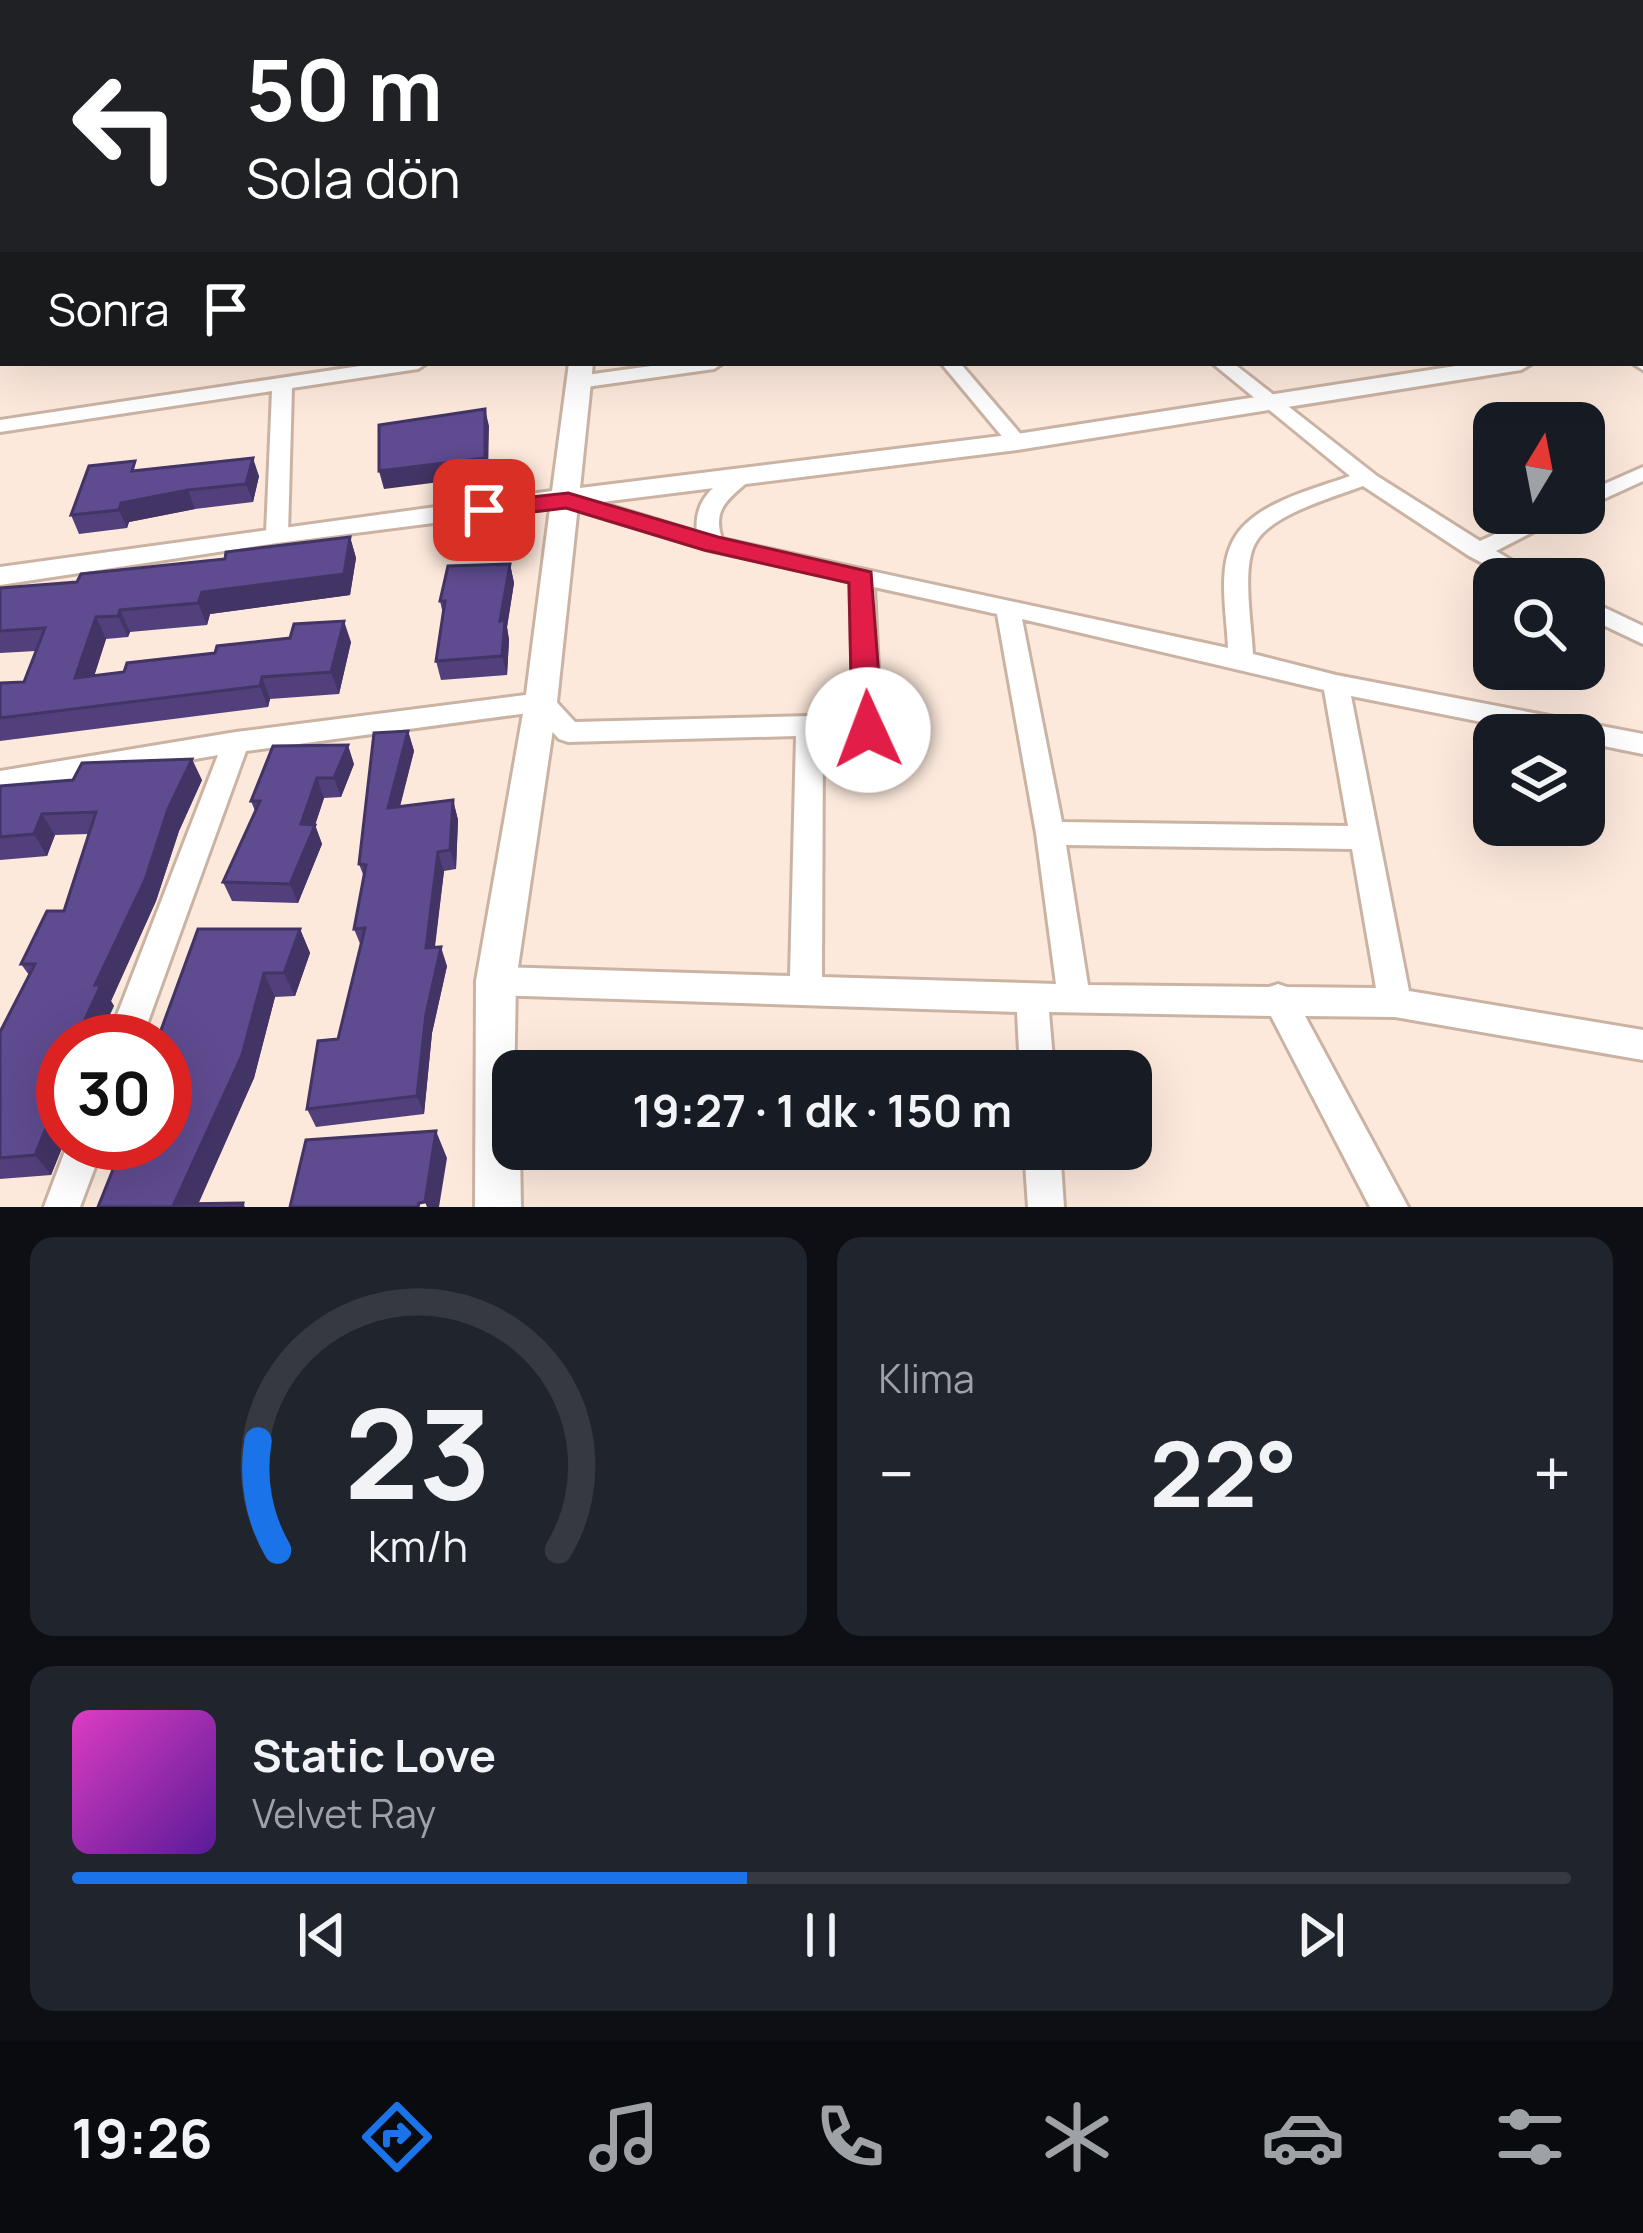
<!DOCTYPE html>
<html lang="tr">
<meta charset="utf-8">
<style>
body{margin:0;font-family:Manrope,sans-serif;background:#20242c;color:#f1f3f6;height:100vh;display:flex;flex-direction:column;font-size:45px;white-space:nowrap}
*{box-sizing:border-box;margin:0}
p{font-size:39px;color:#9ea1a6}
.icon{flex:none;width:66px;height:66px;fill:none;stroke:currentColor;stroke-width:2;stroke-linecap:round;stroke-linejoin:round}
.map{position:relative;height:1207px;overflow:hidden}
.sheet{display:flex;flex-direction:column;gap:30px;padding:30px;background:#0d0f14;flex:1}
.sheet>*{flex:none}
.guide{position:absolute;left:0px;top:0px;width:1644px;height:366px;box-shadow:0 12px 48px #0002;background:#202124;color:#fff;overflow:hidden}
.needle{width:78px;rotate:10deg}
.controls{position:absolute;left:1473px;top:402px;display:grid;gap:24px}
.controls a{display:grid;place-items:center;width:132px;height:132px;border-radius:24px;background:#171b24;box-shadow:0 12px 48px #0002;font-size:60px}
.speed{position:absolute;left:36px;top:1014px;display:flex;gap:24px;font-size:60px;font-weight:700;text-align:center}
.speed>*{display:grid;place-content:center;width:156px;height:156px;border-radius:50%;background:#171b24;box-shadow:0 12px 48px #0002;line-height:1}
.speed .limit{border:18px solid #d22;background:#fff;color:#111}
.pin{position:absolute;display:grid;place-items:center;width:102px;height:102px;color:#fff;margin:-51px;border-radius:24px;box-shadow:0 6px 18px #0006}
.me{position:absolute;width:132px;margin:-66px;rotate:358deg;stroke-linejoin:round;filter:drop-shadow(0 0 9px #0008)}
.turn{display:flex;align-items:center;gap:42px;height:252px;padding:0 48px;font-size:54px}
.turn .icon{width:156px;height:156px;stroke-width:2.5}
.turn b{display:block;font-size:84px;line-height:102px}
.then{display:flex;align-items:center;height:114px;padding:0 48px;background:#0003;gap:24px;font-size:45px}
.big{font-size:90px;font-weight:700;line-height:1.1}
.sheet .tile{flex:1;display:flex;flex-direction:column;justify-content:center;gap:18px;min-width:0;padding:0 42px;border-radius:24px;background:#20242c}
.sheet .dial{align-items:center;gap:0}
.dial svg{height:312px;overflow:visible;fill:none;stroke:#363941;stroke-width:7;stroke-linecap:round;text-anchor:middle}
.dial text{fill:#f1f3f6;stroke:none}
.song{display:flex;align-items:center;gap:36px}
.cover{width:144px;height:144px;border-radius:18px;background:linear-gradient(135deg,hsl(310 70% 55%),hsl(270 70% 35%))}
.played{height:12px;border-radius:6px;background:linear-gradient(90deg,#1a73e8 45%,#363941 45%)}
.keys{display:flex;justify-content:space-around;direction:ltr}
.heat{display:flex;justify-content:space-between;align-items:center;font-size:66px;direction:ltr}
.sheet .tiles{flex:1;display:grid;gap:30px;grid-template-columns:1fr 1fr}
.tile:last-child{grid-column:span 2}
.trip{position:absolute;left:492px;top:1050px;width:660px;height:120px;border-radius:24px;background:#171b24;box-shadow:0 12px 48px #0002;font-weight:700;line-height:120px;text-align:center}
.tab-bar{display:flex;height:192px;justify-content:space-around;align-items:center;background:#090b0e;color:#9ea1a6}
.tab-bar .icon{width:84px;height:84px}
.tab-bar .on{color:#1a73e8}
.tab-bar b{font-size:54px;color:#f1f3f6}
.map>svg:first-child{display:block}
.lines{fill:none;stroke-linecap:round;stroke-linejoin:round}
.minor-casing{stroke:#cbb3a4;stroke-width:6}
.tertiary-casing{stroke:#cbb3a4;stroke-width:6}
.secondary-casing{stroke:#cbb3a4;stroke-width:6}
.minor{fill:#fff;fill-rule:evenodd}
.tertiary{fill:#fff;fill-rule:evenodd}
.secondary{fill:#f7e9ce;fill-rule:evenodd}
.wall{fill:#52407c}
.shaded-wall{fill:#423465}
.building{fill:#5f4b90;stroke:#423465;stroke-width:3}
.route{fill:#e11d48;stroke:#92132f;stroke-width:3}
</style>
<div class="map">
<svg width="1643" height="1207" viewBox="0 0 1643 1207">
<rect width="100%" height="100%" fill="#fde9dc"/>
<g class="lines">
<g class="minor-casing">
<path id="minor" d="M369,0H381V3H369Z
M1288,0H1305L1308,3H1292Z
M1502,0H1533L1537,3H1506Z
M1641,11H1643V19H1641Z
M1641,48L1643,49V57L1641,56Z
M3,74V85L0,86V75Z
M1641,123H1643V132H1641Z
M0,150H3V158H0Z
M3,201V217L0,218V202Z
M3,330V342L0,343V331Z
M1641,357L1643,358V370L1632,363H1641Z
M380,363H427L418,369L292,388L288,534L277,541L266,534L272,391L0,432V420Z
M673,363H723L714,369L579,388L569,382L579,376Z
M941,363H960L1024,438L1027,442L1024,446H1010Z
M1212,363H1233L1377,476L1480,541L1541,513H1570L1496,551L1543,579H1513L1469,556L1363,486C1334,497 1272,514 1256,542C1241,565 1252,626 1253,654L1336,675L1643,734V754L1584,742V735H1548L1351,696L1409,991L1643,1030V1060L1395,1017L1305,1016L1408,1207H1370L1271,1016L1049,1012L1054,1071H1020L1017,1012L496,995L485,991L480,981L485,971L496,967L790,976L796,736L568,742L559,739L535,712L246,751L141,1041H107L218,755L0,793V771L236,732L541,693L550,695L575,722L810,716L854,719L850,581L705,549L560,505L557,500L568,493L697,532C693,502 715,480 742,471L753,477C732,497 711,506 722,539L1228,648C1227,617 1218,574 1231,545C1248,504 1312,490 1350,476ZM874,587L997,614L1036,833L1056,984L822,977L823,737H877L881,730ZM1022,619L1324,690L1348,826L1062,822ZM1066,845L1352,849L1376,988L1287,987L1278,984L1269,987L1088,985Z
M1643,467V481L1584,508V493Z
M1584,598L1643,626V644L1584,616Z
M68,1143H104L80,1207H44Z
M1024,1149H1060L1064,1207H1028Z"/>
</g>
<g class="tertiary-casing">
<path id="tertiary" d="M800,0H823L825,3H802Z
M3,87V97L0,98V88Z
M1641,234H1643V247H1641Z
M1641,336H1643V350H1641Z
M569,363H593L580,488L1017,434L1475,363H1533L1521,370L1017,450L578,505L557,702L516,981L513,1149H520L521,1207H475L476,981L525,702L550,508L277,543L0,585V567L552,491Z"/>
</g>
<g class="secondary-casing">
<path id="secondary" d="M818,0H834L816,3Z
M0,103H3V115H0Z"/>
</g>
<use href="#minor" class="minor"/>
<use href="#tertiary" class="tertiary"/>
<use href="#secondary" class="secondary"/>
</g>
<path class="wall" d="M139,470L259,476L253,502L195,509L129,522L127,528L79,534L71,515Z
M350,537L356,558L350,595L210,614L207,625L130,632L128,637L106,639L94,675L351,642L339,694L270,699L268,707L0,741V683L24,682L36,651L0,653V588L77,582Z
M510,564L514,583L507,627L509,640L507,675L441,680L436,661L443,614L440,601Z
M408,731L414,751L400,807L453,800L458,820L456,869L444,871L435,947L447,966L432,1033L424,1114L316,1127L307,1109L338,1039L361,946L354,929L364,877L359,864Z
M354,764L341,797L324,798L315,825L322,844L298,903L232,901L223,882L255,811L251,801Z
M202,780L179,831L156,901L111,1001L114,1006L63,1041L64,1143L51,1175L0,1179V1032L29,975L21,964L64,911L89,834L55,835L47,856L0,860V786Z
M300,929L310,953L295,996L275,997L254,1078L198,1203H243L245,1207H98L112,1172L108,1166L165,1143V1041Z"/>
<path class="shaded-wall" d="M34,0H67L68,3H30Z
M3,24V57L0,60V26Z
M0,307H3V324L0,325Z
M485,409L489,426L488,476L384,489L379,471Z
M253,458L259,476L253,502L246,484Z
M188,490L195,509L129,522L127,528L119,510L121,503Z
M350,537L356,558L350,595L210,614L207,625L198,603L202,592Z
M510,564L514,583L507,627L509,640L507,675L502,656L500,621Z
M120,610L130,632L128,637L118,616Z
M96,617L106,639L87,699L75,678Z
M344,621L351,642L339,694L331,672Z
M262,677L270,699L268,707L260,686Z
M408,731L414,751L394,828L388,808Z
M348,745L354,764L341,797L334,778Z
M192,759L202,780L179,831L156,901L111,1001L114,1006L98,1041H75L95,985L168,809Z
M317,778L324,798L315,825L322,844L298,903L290,884L301,824Z
M453,800L458,820L456,869L450,850Z
M42,814L55,835L47,856L34,834Z
M438,852L444,871L432,967L426,948Z
M300,929L310,953L295,996L284,973Z
M441,947L447,966L432,1033L424,1114L417,1096L426,1014Z
M264,973L275,997L254,1078L197,1207L174,1204Z
M63,1087L64,1143L51,1175L35,1155Z
M436,1131L447,1158L439,1207H427L425,1202Z"/>
<path class="building" d="M0,0H34L30,3H3V24L0,26Z
M3,256V307H0V257Z
M485,409V458L379,471V425Z
M253,458L246,484L188,490L121,503L119,510L71,515L89,466L135,461L132,471Z
M350,537L344,574L202,592L198,603L120,610L118,616L96,617L75,678L124,672L127,663L215,653L217,646L290,638L294,624L344,621L331,672L262,677L260,686L0,718V683L24,682L45,628L0,631V588L77,582L81,574L225,559L226,552Z
M510,564L500,621L505,620L502,656L436,661L445,601H440L448,566Z
M408,731L388,808L453,800L450,850L438,852L426,948L441,947L426,1014L417,1096L307,1109L318,1041L338,1039L365,928L354,929L366,865L359,864L374,733Z
M348,745L334,778H317L301,824L315,825L290,884L223,882L260,801H251L273,746Z
M192,759L168,809L145,880L95,985H101L75,1041H63V1066L59,1074H63V1087L35,1155L0,1158V1032L35,964H21L47,911H64L96,812L42,814L34,834L0,837V786L73,780L82,763Z
M198,929H300L284,973H264L242,1055L174,1204L243,1203L242,1207H98L114,1167L108,1166L119,1143H165V1041H157Z
M436,1131L425,1202L419,1203L418,1207H290L306,1140Z"/>
<path class="route" d="M568,493L718,537L871,572L883,730L878,738H857L852,730L849,583L704,550L566,508L484,518L472,510L484,502Z"/>
</svg>
<div class="controls">
<a><svg class="needle" viewBox="-14 -14 28 28"><path d="M0-13l5 13h-10z" fill="#e53935"/><path d="M0 13l5-13h-10z" fill="#9ea1a6"/></svg></a>
<a><svg class="icon" aria-label="search" viewBox="0 0 24 24"><circle cx="10" cy="10" r="6"/><path d="M15 15l6 6"/></svg></a>
<a><svg class="icon" aria-label="layers" viewBox="0 0 24 24"><path d="M12 4l9 5-9 5-9-5zM3 14l9 5 9-5"/></svg></a>
</div>
<div class="speed"><div class="limit">30</div></div>
<div class="pin" style="left:484px;top:510px;background:#d93025"><svg class="icon" aria-label="arrive" viewBox="0 0 24 24"><path d="M6 21V4h12l-3 4 3 4H6"/></svg></div>
<svg class="me" style="left:868px;top:730px" viewBox="-20 -20 40 40"><circle r="19" fill="#fff"/><path d="M0-13L10 11 0 6-10 11z" fill="#e11d48"/></svg>
<div class="trip">19:27 · 1 dk · 150 m</div>
<div class="guide">
<div class="turn"><svg class="icon" aria-label="left" viewBox="0 0 24 24"><path d="M17 20v-9H6M10 6l-5 5 5 5"/></svg><div><b>50 m</b>Sola dön</div></div>
<div class="then">Sonra<svg class="icon" aria-label="arrive" viewBox="0 0 24 24"><path d="M6 21V4h12l-3 4 3 4H6"/></svg></div>
</div>
</div>
<section class="sheet">
<div class="tiles">
<div class="tile dial"><svg viewBox="0 0 100 80">
<path d="M14 69A42 42 0 1 1 86 69"/>
<path d="M14 69A42 42 0 0 1 9 41" stroke="#1a73e8"/>
<text x="50" y="56" font-size="32" font-weight="700">23</text>
<text x="50" y="72" font-size="11">km/h</text>
</svg></div>
<div class="tile"><p>Klima</p>
<div class="heat"><a>−</a><b class="big">22°</b><a>+</a></div>
</div>
<div class="tile">
<div class="song"><i class="cover"></i><div><b>Static Love</b><p>Velvet Ray</p></div></div>
<div class="played"></div>
<div class="keys"><svg class="icon" aria-label="previous" viewBox="0 0 24 24"><path d="M18 5L8 12l10 7zM5 5v14"/></svg><svg class="icon" aria-label="pause" viewBox="0 0 24 24"><path d="M8 5v14M16 5v14"/></svg><svg class="icon" aria-label="next" viewBox="0 0 24 24"><path d="M6 5l10 7-10 7zM19 5v14"/></svg></div>
</div>
</div>
</section>
<nav class="tab-bar">
<b>19:26</b>
<svg class="icon on" aria-label="directions" viewBox="0 0 24 24"><path d="M12 3l9 9-9 9-9-9zM9 14v-3h6M13 9l2 2-2 2"/></svg>
<svg class="icon" aria-label="music" viewBox="0 0 24 24"><path d="M9 18V5l10-2v13"/><circle cx="6" cy="18" r="3"/><circle cx="16" cy="16" r="3"/></svg>
<svg class="icon" aria-label="phone" viewBox="0 0 24 24"><path d="M5 4h4l2 5-3 2q2 4 5 5l2-3 5 2v4C11 20 4 13 5 4z"/></svg>
<svg class="icon" aria-label="climate" viewBox="0 0 24 24"><path d="M12 3v18M4 7l16 10M4 17L20 7"/></svg>
<svg class="icon" aria-label="car" viewBox="0 0 24 24"><path d="M5 17H2v-5l4-1 3-4h7l3 4 3 1v5h-3M9 17h6M6 11h13"/><circle cx="7" cy="17" r="2"/><circle cx="17" cy="17" r="2"/></svg>
<svg class="icon" aria-label="filters" viewBox="0 0 24 24"><path d="M4 7h16M4 17h16"/><circle cx="9" cy="7" r="2"/><circle cx="15" cy="17" r="2"/></svg>
</nav>
